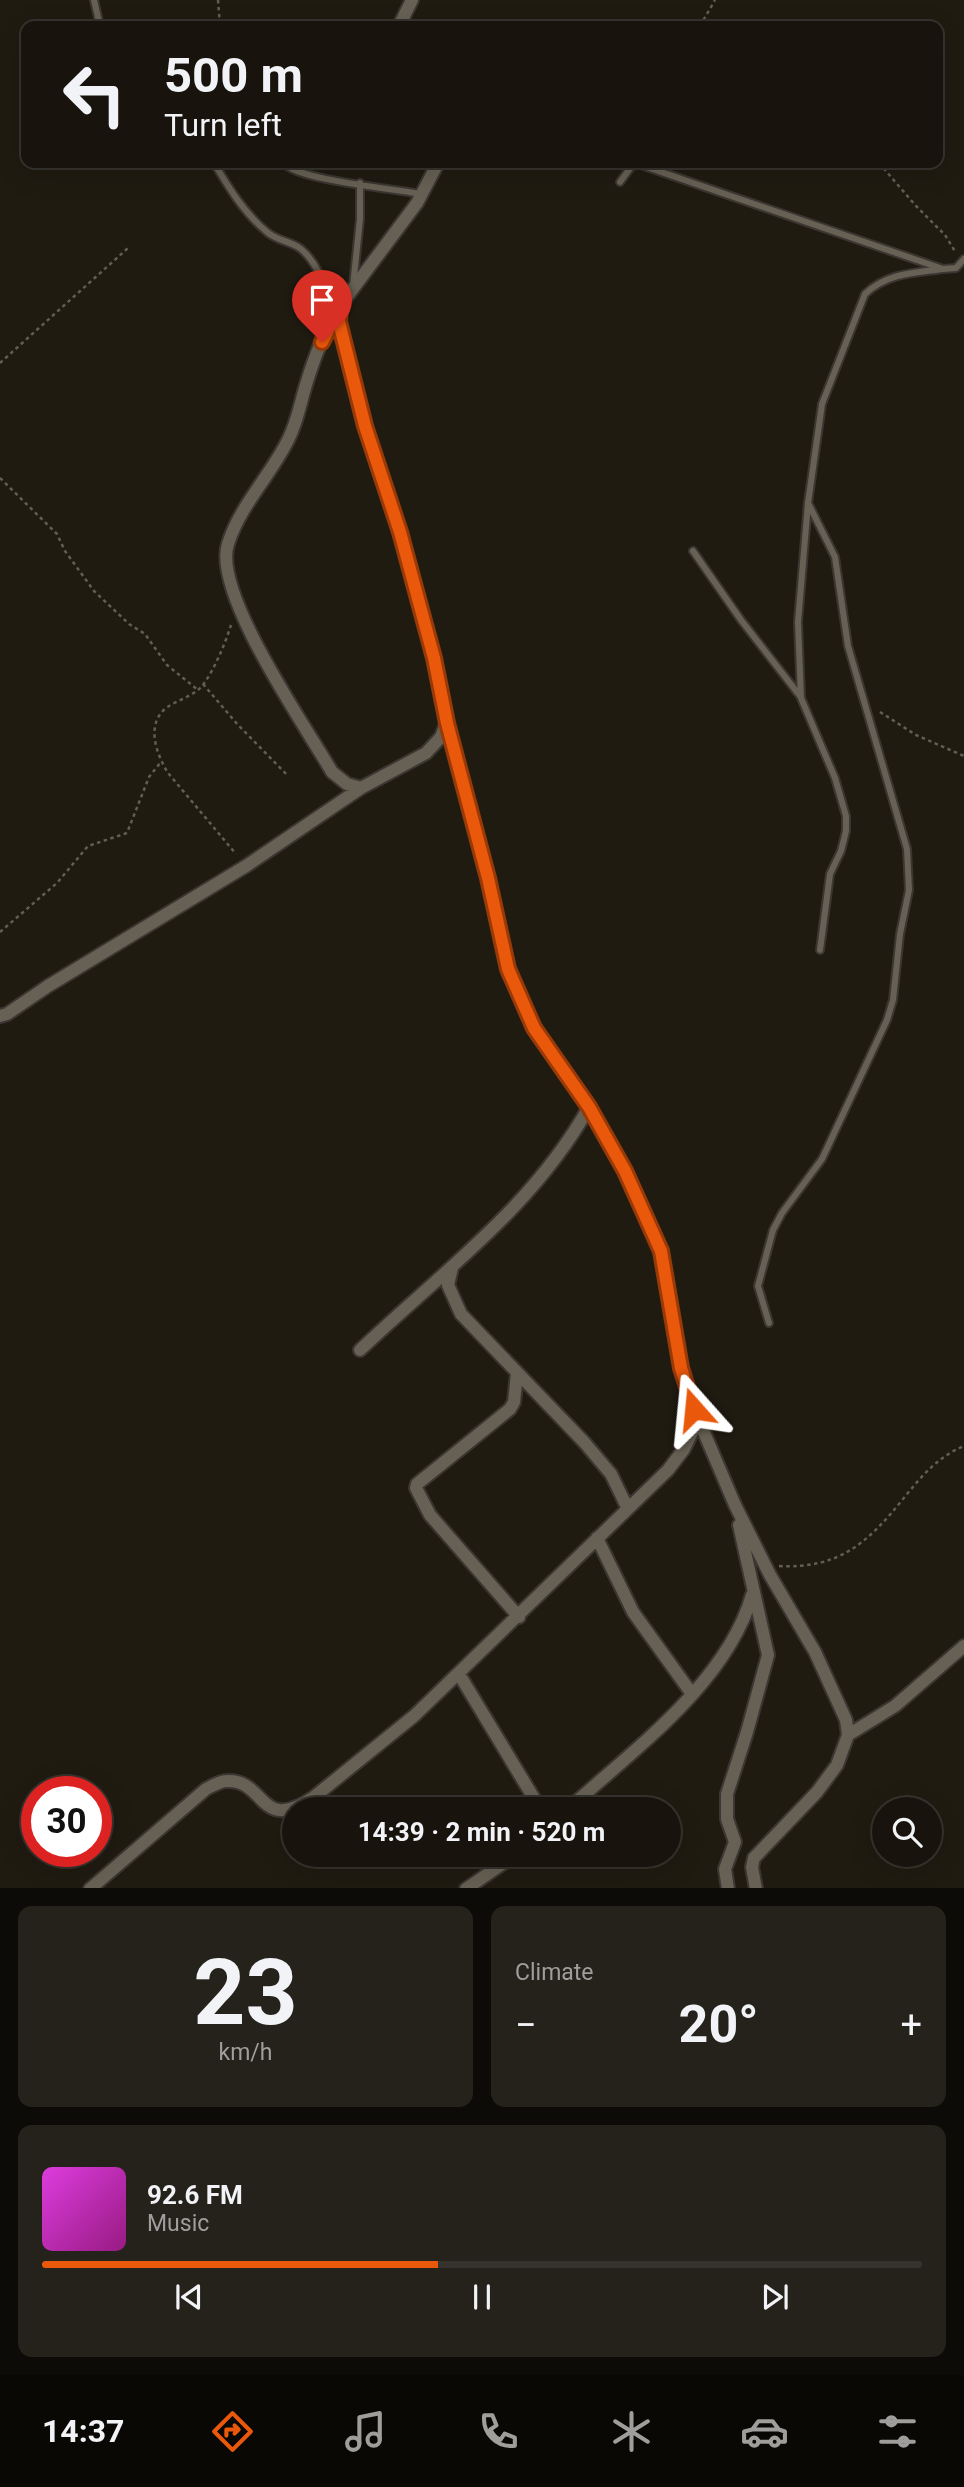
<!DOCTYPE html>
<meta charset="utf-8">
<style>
body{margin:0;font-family:Roboto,sans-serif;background:#25211b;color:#f1f3f6;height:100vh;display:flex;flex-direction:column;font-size:26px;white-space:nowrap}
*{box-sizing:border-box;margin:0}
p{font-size:23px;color:#9f9e9d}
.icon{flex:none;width:38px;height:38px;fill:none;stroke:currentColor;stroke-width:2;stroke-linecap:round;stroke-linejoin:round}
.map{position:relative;height:1888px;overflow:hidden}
.panel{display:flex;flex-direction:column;gap:18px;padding:18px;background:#0d0b07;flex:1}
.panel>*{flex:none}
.banner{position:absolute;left:21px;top:21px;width:922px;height:147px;border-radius:14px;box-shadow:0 7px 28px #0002,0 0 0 2px #36332e;background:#18140d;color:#f1f3f6;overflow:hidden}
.tools{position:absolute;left:872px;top:1797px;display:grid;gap:14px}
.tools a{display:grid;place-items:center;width:70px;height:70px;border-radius:50%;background:#18140d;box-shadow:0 7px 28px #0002,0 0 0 2px #36332e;font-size:35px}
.speed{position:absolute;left:21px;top:1776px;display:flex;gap:14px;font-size:35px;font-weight:700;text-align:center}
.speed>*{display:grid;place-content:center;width:91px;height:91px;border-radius:50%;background:#18140d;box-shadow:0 7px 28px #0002,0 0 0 2px #36332e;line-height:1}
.speed .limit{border:10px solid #d22;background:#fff;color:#111}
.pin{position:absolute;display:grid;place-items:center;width:60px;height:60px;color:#fff;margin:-72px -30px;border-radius:50% 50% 50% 0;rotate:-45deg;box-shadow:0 0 7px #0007}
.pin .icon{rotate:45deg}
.me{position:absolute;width:77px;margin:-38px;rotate:342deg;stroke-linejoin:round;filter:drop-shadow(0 0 5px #0008)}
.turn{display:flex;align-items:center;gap:24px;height:147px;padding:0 28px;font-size:32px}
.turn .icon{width:91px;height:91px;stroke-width:2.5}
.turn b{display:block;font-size:49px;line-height:60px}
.big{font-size:52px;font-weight:700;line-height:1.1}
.panel .widget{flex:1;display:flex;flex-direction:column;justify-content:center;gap:10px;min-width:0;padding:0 24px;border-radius:14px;background:#25211b}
.panel .dial{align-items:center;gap:0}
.dial b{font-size:91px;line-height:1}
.song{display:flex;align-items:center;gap:21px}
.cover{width:84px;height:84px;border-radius:10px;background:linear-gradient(135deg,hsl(300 70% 55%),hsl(310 70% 35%))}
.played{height:7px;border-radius:4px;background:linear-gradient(90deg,#ea580c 45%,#36332e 45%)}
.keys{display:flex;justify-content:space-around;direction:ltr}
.heat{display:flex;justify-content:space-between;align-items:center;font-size:38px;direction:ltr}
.panel .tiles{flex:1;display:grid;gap:18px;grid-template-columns:1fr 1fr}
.widget:last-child{grid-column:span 2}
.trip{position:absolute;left:282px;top:1797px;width:399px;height:70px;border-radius:35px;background:#18140d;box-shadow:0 7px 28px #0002,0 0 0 2px #36332e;font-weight:700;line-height:70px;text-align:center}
.menu{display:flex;height:112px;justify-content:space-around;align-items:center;background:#0a0805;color:#9f9e9d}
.menu .icon{width:49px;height:49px}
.menu .active{color:#ea580c}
.menu b{font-size:32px;color:#f1f3f6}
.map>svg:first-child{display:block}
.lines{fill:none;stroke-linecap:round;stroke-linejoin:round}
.lane-casing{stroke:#3a3631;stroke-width:10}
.street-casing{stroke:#3a3631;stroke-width:16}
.path{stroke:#625e55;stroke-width:2.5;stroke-dasharray:3.5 3.5;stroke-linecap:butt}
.lane{stroke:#676054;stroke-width:6}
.street{stroke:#676054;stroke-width:12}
.route-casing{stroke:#983908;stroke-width:18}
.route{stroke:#ea580c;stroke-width:12}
</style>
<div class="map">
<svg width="964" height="1889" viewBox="0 0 964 1889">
<rect width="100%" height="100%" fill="#201b11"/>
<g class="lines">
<g class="lane-casing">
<path id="lane" d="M94,0L100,26
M214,163C229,188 244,213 267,232C277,241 291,241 301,249C318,263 327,291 335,311
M284,163C296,180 396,189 421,194
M620,182L631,167L638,164L943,269L956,268L964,259
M353,286L360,219V183
M693,551L741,620L800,696
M820,950L830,874L841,851L846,831V816L835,778L801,698L798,622L808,503L822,404L865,294C887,273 914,273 943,269
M769,1323L758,1286L773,1230L782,1213L822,1159L887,1020L893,1000L900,934L909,890L907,849L848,646L835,557L808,503"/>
</g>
<g class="street-casing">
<path id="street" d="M399,26L412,0
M438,163L417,203L340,306L339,322L365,426L400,532L434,658L447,723L488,878L508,969L534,1028L589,1107L625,1171L661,1251L681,1368L694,1409L735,1505L770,1575L815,1652L846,1720L848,1735L837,1765L817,1792L754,1858L752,1867L756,1889
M338,309C323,333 313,361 305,388C300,405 297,422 289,438C272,474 240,505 228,544C212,592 306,727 332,772L347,784L361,788
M0,1016L7,1014L48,986L246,866L361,788L426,753L441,737L446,724
M452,1268L448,1285L461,1314L584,1442L611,1474L627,1507
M360,1350C442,1272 533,1207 589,1107
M517,1373L514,1402L510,1409L417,1484L416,1488L430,1515L519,1617
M597,1538L633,1612L692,1694
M459,1674L541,1810
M848,1735L895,1706L964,1646
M567,1810C632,1751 727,1683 752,1595
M90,1889L206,1789C212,1786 220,1781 227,1781C266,1779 259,1835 314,1797L414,1716L668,1470L684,1449L699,1418
M466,1889L515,1855
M728,1889L725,1869L735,1842L727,1819V1794L747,1732L768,1655L739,1525"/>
</g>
<path class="path" d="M218,0L220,26
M703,20L715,26
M700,26L715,0
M879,163L916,206L945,235L956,253
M0,363L128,248
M0,478L57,534L65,551L94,591L129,624L145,634L167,665L198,690
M231,625C225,644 215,668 203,685C194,696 177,700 166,708C145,725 157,755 168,773L236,854
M203,684L238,725L288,776
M880,712L916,735L964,756
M0,932L57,883L88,846L127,833L149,777L161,762
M779,1566C838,1569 867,1544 903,1499C920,1478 937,1457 964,1446"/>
<use href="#lane" class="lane"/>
<use href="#street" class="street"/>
</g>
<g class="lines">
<g class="route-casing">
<path id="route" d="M322,342L340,306L339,322L365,426L400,532L434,658L447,723L488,878L508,969L534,1028L589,1107L625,1171L661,1251L681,1368L694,1409"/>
</g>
<use href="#route" class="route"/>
</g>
</svg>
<div class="tools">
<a><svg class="icon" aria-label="search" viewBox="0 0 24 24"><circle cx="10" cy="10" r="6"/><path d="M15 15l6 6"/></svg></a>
</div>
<div class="speed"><div class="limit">30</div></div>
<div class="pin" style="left:322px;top:342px;background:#d93025"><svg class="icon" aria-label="arrive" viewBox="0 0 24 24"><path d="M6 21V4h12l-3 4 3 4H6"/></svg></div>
<svg class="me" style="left:694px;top:1409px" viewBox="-20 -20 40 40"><path d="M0-17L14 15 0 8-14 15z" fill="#ea580c" stroke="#fff" stroke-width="4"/></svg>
<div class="trip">14:39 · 2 min · 520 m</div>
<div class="banner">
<div class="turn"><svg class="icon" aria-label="left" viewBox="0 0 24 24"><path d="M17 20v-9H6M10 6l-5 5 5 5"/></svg><div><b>500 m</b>Turn left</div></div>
</div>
</div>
<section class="panel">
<div class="tiles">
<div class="widget dial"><b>23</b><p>km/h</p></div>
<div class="widget"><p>Climate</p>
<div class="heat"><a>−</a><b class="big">20°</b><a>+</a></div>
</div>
<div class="widget">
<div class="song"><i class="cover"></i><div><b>92.6 FM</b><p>Music</p></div></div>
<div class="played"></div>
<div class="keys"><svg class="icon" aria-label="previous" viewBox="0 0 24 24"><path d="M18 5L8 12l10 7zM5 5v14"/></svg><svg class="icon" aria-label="pause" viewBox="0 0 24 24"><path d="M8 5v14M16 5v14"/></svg><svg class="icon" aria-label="next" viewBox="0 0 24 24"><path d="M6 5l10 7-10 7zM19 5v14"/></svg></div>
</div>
</div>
</section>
<nav class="menu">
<b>14:37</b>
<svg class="icon active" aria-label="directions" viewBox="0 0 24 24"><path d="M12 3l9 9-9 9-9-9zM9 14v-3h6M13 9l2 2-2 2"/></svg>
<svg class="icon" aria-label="music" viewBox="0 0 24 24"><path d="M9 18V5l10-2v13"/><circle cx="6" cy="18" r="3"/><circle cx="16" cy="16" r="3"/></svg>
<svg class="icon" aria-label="phone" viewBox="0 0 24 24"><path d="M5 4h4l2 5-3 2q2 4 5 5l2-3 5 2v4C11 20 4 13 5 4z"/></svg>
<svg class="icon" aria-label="climate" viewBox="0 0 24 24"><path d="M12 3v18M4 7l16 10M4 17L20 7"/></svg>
<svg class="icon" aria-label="car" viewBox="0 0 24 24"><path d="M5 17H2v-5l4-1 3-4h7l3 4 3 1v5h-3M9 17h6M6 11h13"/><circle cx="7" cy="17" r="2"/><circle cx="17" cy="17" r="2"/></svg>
<svg class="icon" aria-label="filters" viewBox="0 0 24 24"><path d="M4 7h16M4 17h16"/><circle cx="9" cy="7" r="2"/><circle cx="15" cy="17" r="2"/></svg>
</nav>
